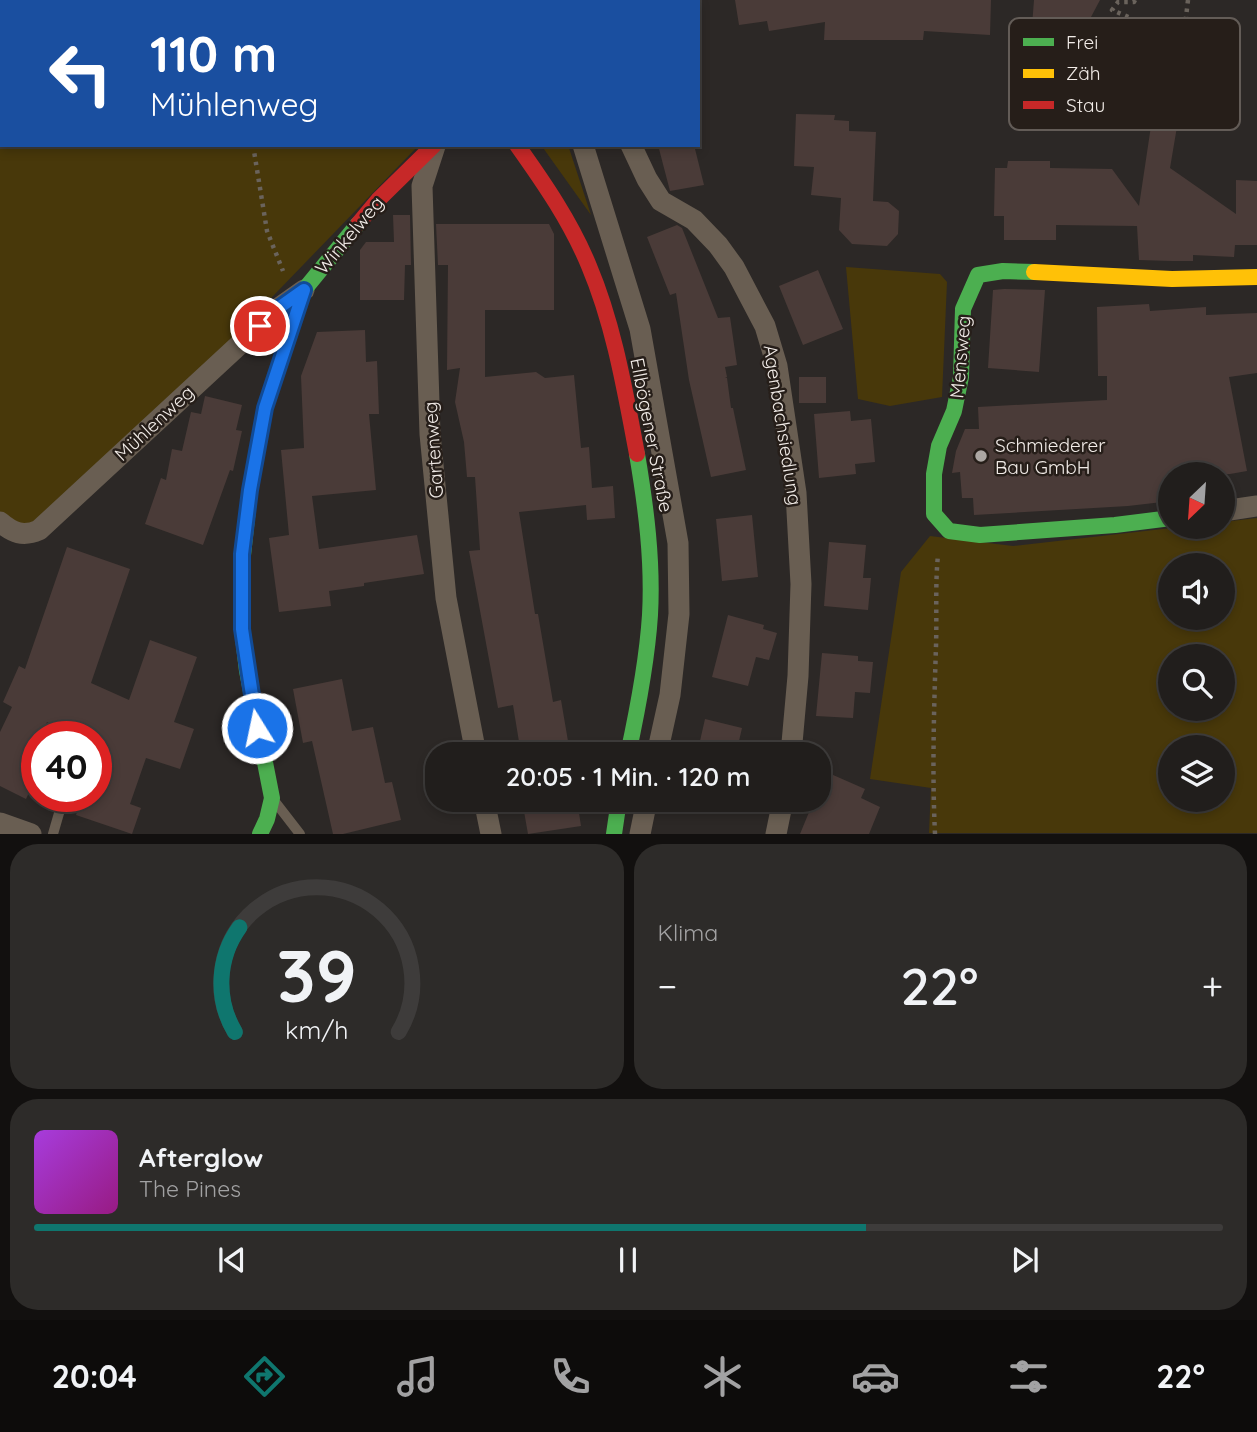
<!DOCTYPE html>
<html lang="de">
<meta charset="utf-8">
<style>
body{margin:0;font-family:Quicksand,sans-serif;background:#2d2b29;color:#f1f3f6;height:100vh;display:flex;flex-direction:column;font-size:26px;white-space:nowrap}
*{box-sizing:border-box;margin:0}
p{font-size:23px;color:#a2a2a3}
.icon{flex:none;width:38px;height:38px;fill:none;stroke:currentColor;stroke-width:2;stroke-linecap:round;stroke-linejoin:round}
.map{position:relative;height:834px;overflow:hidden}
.panel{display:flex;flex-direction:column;gap:10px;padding:10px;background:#12100f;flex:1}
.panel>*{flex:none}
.guide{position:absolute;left:0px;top:0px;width:700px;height:147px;box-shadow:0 4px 10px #0003,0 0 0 2px #3e3c3b;background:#1a4fa0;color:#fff;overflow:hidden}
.needle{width:46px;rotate:205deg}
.buttons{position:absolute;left:1158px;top:462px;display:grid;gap:14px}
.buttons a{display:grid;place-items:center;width:77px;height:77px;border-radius:50%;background:#211e1c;box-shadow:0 4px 10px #0003,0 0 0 2px #3e3c3b;font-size:35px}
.speed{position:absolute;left:21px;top:721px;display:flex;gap:14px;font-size:35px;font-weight:700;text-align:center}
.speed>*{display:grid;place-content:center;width:91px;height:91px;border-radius:50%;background:#211e1c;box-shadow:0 4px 10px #0003,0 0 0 2px #3e3c3b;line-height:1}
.speed .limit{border:10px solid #d22;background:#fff;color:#111}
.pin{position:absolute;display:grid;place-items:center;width:60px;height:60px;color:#fff;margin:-30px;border:4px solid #fff;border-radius:50%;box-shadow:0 2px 7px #0007}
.me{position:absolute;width:77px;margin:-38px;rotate:350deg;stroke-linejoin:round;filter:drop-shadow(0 0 5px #0008)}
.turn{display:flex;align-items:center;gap:24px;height:147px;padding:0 35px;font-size:32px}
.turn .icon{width:91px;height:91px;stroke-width:2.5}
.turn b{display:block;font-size:49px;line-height:60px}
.big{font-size:52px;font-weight:600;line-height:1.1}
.panel .card{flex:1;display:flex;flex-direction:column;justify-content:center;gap:10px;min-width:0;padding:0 24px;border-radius:28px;background:#2d2b29}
.panel .dial{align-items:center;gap:0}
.dial svg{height:182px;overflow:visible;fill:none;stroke:#3e3c3b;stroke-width:7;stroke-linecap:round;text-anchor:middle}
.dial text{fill:#f1f3f6;stroke:none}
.song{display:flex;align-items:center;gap:21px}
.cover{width:84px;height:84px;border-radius:10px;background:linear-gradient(135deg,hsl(280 70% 55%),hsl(310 70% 35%))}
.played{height:7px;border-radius:4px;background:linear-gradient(90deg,#0f766e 70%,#3e3c3b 70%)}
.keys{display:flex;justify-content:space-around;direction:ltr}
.heat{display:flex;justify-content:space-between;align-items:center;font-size:38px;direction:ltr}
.panel .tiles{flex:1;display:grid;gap:10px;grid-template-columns:1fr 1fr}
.card:last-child{grid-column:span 2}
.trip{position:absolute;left:425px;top:742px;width:406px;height:70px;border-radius:28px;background:#211e1c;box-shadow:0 4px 10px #0003,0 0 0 2px #3e3c3b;font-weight:600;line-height:70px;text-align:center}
.menu{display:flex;height:112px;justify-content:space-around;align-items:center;background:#0d0c0b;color:#a2a2a3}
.menu .icon{width:49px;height:49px}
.menu .current{color:#0f766e}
.menu b{font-size:32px;color:#f1f3f6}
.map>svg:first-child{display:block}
.green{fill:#48380a;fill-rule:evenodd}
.building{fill:#4a3b38}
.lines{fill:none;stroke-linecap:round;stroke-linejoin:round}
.path{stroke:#6a635c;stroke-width:4.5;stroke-dasharray:3.5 5;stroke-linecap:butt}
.lane{stroke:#695e52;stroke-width:10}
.street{stroke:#695e52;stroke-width:21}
.fast{stroke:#4caf50;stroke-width:16}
.slow{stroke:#ffc107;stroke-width:16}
.jam{stroke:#c62828;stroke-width:16}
.route-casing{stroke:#114b97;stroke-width:18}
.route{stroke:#1a73e8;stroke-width:12}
.poi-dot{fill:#aca7a3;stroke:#261e19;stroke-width:2.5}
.labels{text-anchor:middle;stroke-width:5;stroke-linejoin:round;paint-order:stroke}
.street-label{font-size:19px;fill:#f1ebe7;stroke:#261e19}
.poi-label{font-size:19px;fill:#f1ebe7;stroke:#261e19;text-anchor:start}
.key{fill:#261e19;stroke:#635c57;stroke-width:2}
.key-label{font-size:19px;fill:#f1ebe7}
</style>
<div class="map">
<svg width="1257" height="834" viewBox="0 0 1257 834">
<rect width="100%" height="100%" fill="#2c2826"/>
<path class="green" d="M0,0L121,2H2V145H419L45,532L0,522Z
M541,145H568L591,215Z
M846,267L940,274L947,282L942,397L890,406L858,399Z
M1257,518V833H929L931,788L870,779L901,572L930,536L1013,546L1180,527H1223V522ZM1171,565H1223V618H1171ZM1171,656H1223V709H1171ZM1171,747H1223V800H1171Z"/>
<path class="building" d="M735,0H991L990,35L924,31L923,40H824L825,22L769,31L767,21L739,25Z
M1034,0H1100L1073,51L1174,66V63L1226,68L1222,107L1181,103L1170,168L1236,214V180L1257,181V245H1235L1234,257L1193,255V261H1172L1139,260L1137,226L1056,225V240H1004V216H994L995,168H1007L1008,161H1050V168L1112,169L1139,206L1154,106L1067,93L1031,94L1041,57L1036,55L1053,27L1032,26Z
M796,114L835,115L834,120L849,121V131L876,132L873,201L888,202L899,211L898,234L887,246L852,244L839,230L841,198L811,195L814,167L794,166Z
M658,145H694L704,185L670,191Z
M393,215H410L411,265H405L404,300H360V250L366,242H394Z
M436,224H549L554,234V310H485V377L536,372L545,378L574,375L581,448L589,447L592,488L613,486L615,518L587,520L586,505L519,512L535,614H538L553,702L561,700L569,747L521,754L513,705L498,708L469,551L480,550L475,477H467L464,442L455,402L460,368L447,370L448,265H438Z
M677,225L682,228L718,318L730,317L737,365L725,367L727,377L725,378H727L731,408H733L746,470L711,477L689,380L676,293L670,295L647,237Z
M818,270L843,329L803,345L779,286Z
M1004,289L1045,290L1039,372L988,368L993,290Z
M1149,304L1150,311L1206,307V315L1257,313V373L1229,377L1247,471L1230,474H1171V501L1128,506L974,515L973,498H962L960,472L952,473L956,451L965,429H979L978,407L1107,400V376H1098L1097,307Z
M365,330L366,362L377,361L379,414H369L376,490L312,496L319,549L417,535L424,574L364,583V586L329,591L331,606L279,612L269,538L289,535L281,450L304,448L301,376L317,332Z
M799,377H826V403H799Z
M205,396L242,405L236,430L242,431L233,471L230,470L203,545L145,524L161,478L166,480L172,449L182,451L191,412L201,414Z
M850,411L851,421L871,419L875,462L855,464L856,474L819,478L814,414Z
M752,515L758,577L722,581L716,519Z
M829,542L866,545L863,578H871L868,610L824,606Z
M67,547L130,569L91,683L129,700L150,640L197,657L174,722L194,729L180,769L146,758L130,804L141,808L132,834L76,815L82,796H96V737H80L47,722L41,737H37V776L26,799L0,786V732L12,707L3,702L19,666L25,669Z
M728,615L764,625L763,629L777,633L769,660L756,657L748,686L712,677Z
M822,653L858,656V661L873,662L870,693L855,692L853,718L816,716Z
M342,679L352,731L373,727L385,783L392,782L401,820L343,834H333L312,741L303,743L293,689Z
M705,719L742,728L736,754H697Z
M824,771L865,789L861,798L880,807L869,834H800L814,800H819V784Z
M522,800H577L581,826L528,834Z"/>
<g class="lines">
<path class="path" d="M1135,0L1134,2H1118L1112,10L1147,25L1152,33L1107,35V41L1139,48L1143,52
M1188,0L1186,17L1189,47
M253,145L267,231L283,271
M935,834C932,771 934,709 936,646C937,615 935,585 938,555"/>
<path class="lane" d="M269,2V0
M637,2L640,0
M276,803L300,834
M53,834L64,796"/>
<path class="street" d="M684,2L686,0
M583,145L640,329L678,543L679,614L670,695L657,754
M631,145L647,179L661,201L694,220L718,245L734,267L765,326L777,366L796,493L801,584L798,676L791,754
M435,146L422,186L430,434L446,598L476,754
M1223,511L1257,506
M0,522C13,533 23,537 39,530L280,307L304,290
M484,800L491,834
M0,823L31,834
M640,834L647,800
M776,834L783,800"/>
<path class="fast" d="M1034,272L1003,271L978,275L963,309L961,377L954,411L939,446L934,474V514L949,531L980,535L1115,525L1171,518
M628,754C638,708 647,662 650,615C653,561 646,507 637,454
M260,834L267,819L272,798L247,671L242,629L241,574L250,490L265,408L304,290L358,224
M614,834L619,800"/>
<path class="slow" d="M415,0V2
M1034,272L1172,279L1257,277"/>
<path class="jam" d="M517,145C544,183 571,222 589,266C614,325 625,391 637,454
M358,224L378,200L434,145"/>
</g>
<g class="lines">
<g class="route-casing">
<path id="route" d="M257,728L242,629V554L250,490L265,408L304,290L280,307L260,326"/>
</g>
<use href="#route" class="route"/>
</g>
<circle class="poi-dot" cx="981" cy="456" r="7"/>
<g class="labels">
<g class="street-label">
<text transform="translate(349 235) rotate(-50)" y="7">Winkelweg</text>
<text transform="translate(960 357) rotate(-85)" y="7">Mensweg</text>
<text transform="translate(154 423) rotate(-43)" y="7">Mühlenweg</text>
<text transform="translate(783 425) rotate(81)" y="7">Agenbachsiedlung</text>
<text transform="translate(652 435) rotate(79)" y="7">Ellbögener Straße</text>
<text transform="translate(433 450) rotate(-94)" y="7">Gartenweg</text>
</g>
<g class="poi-label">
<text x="995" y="452">Schmiederer<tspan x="995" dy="22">Bau GmbH</tspan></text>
</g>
</g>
<rect x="1009" y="18" width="231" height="112" rx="10" class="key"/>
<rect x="1023" y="38" width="31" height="8" fill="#4caf50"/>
<rect x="1023" y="69" width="31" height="9" fill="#ffc107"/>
<rect x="1023" y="101" width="31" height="8" fill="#c62828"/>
<g class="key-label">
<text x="1066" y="49">Frei</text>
<text x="1066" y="80">Zäh</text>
<text x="1066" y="112">Stau</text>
</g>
</svg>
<div class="buttons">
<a><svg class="needle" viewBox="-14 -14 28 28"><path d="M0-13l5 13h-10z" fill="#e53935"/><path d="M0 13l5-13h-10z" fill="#a2a2a3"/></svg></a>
<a><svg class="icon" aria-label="sound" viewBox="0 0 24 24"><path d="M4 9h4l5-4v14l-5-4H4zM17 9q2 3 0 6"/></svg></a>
<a><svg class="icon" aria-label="search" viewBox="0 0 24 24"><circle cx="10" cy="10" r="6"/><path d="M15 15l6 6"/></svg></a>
<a><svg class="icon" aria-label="layers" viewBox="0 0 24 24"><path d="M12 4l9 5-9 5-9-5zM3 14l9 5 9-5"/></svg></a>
</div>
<div class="speed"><div class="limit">40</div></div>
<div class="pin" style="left:260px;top:326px;background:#d93025"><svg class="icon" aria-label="arrive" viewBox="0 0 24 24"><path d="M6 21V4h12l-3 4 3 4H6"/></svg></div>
<svg class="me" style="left:257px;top:728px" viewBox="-20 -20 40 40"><circle r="17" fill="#1a73e8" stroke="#fff" stroke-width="3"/><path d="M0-11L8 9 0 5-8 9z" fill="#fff"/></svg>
<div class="trip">20:05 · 1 Min. · 120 m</div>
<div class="guide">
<div class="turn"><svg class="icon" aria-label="left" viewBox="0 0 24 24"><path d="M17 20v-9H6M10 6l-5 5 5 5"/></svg><div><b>110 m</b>Mühlenweg</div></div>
</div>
</div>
<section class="panel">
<div class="tiles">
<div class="card dial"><svg viewBox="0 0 100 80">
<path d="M14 69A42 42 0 1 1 86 69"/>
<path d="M14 69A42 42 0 0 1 16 23" stroke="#0f766e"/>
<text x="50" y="56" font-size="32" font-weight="700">39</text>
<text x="50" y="72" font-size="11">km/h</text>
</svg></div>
<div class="card"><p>Klima</p>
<div class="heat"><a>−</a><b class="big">22°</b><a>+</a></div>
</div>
<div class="card">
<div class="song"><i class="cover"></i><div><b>Afterglow</b><p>The Pines</p></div></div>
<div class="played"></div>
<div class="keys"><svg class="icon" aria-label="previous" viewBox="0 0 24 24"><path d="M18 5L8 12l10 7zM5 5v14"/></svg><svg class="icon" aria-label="pause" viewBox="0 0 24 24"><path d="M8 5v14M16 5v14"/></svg><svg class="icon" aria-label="next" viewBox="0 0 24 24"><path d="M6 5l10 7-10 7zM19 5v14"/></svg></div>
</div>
</div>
</section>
<nav class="menu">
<b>20:04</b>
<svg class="icon current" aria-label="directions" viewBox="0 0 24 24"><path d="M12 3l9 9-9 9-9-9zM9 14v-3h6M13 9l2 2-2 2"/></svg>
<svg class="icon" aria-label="music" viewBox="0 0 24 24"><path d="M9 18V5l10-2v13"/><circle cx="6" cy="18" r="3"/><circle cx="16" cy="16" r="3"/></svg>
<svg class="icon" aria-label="phone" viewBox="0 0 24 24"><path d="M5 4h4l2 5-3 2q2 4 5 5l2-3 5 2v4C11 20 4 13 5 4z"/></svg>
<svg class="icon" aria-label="climate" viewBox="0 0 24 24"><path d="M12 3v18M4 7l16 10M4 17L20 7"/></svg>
<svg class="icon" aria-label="car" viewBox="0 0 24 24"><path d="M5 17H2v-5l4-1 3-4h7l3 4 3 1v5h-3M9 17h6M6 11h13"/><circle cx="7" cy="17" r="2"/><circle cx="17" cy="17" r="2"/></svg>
<svg class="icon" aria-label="filters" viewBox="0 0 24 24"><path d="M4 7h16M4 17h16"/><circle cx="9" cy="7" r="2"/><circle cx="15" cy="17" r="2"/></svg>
<b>22°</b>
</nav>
